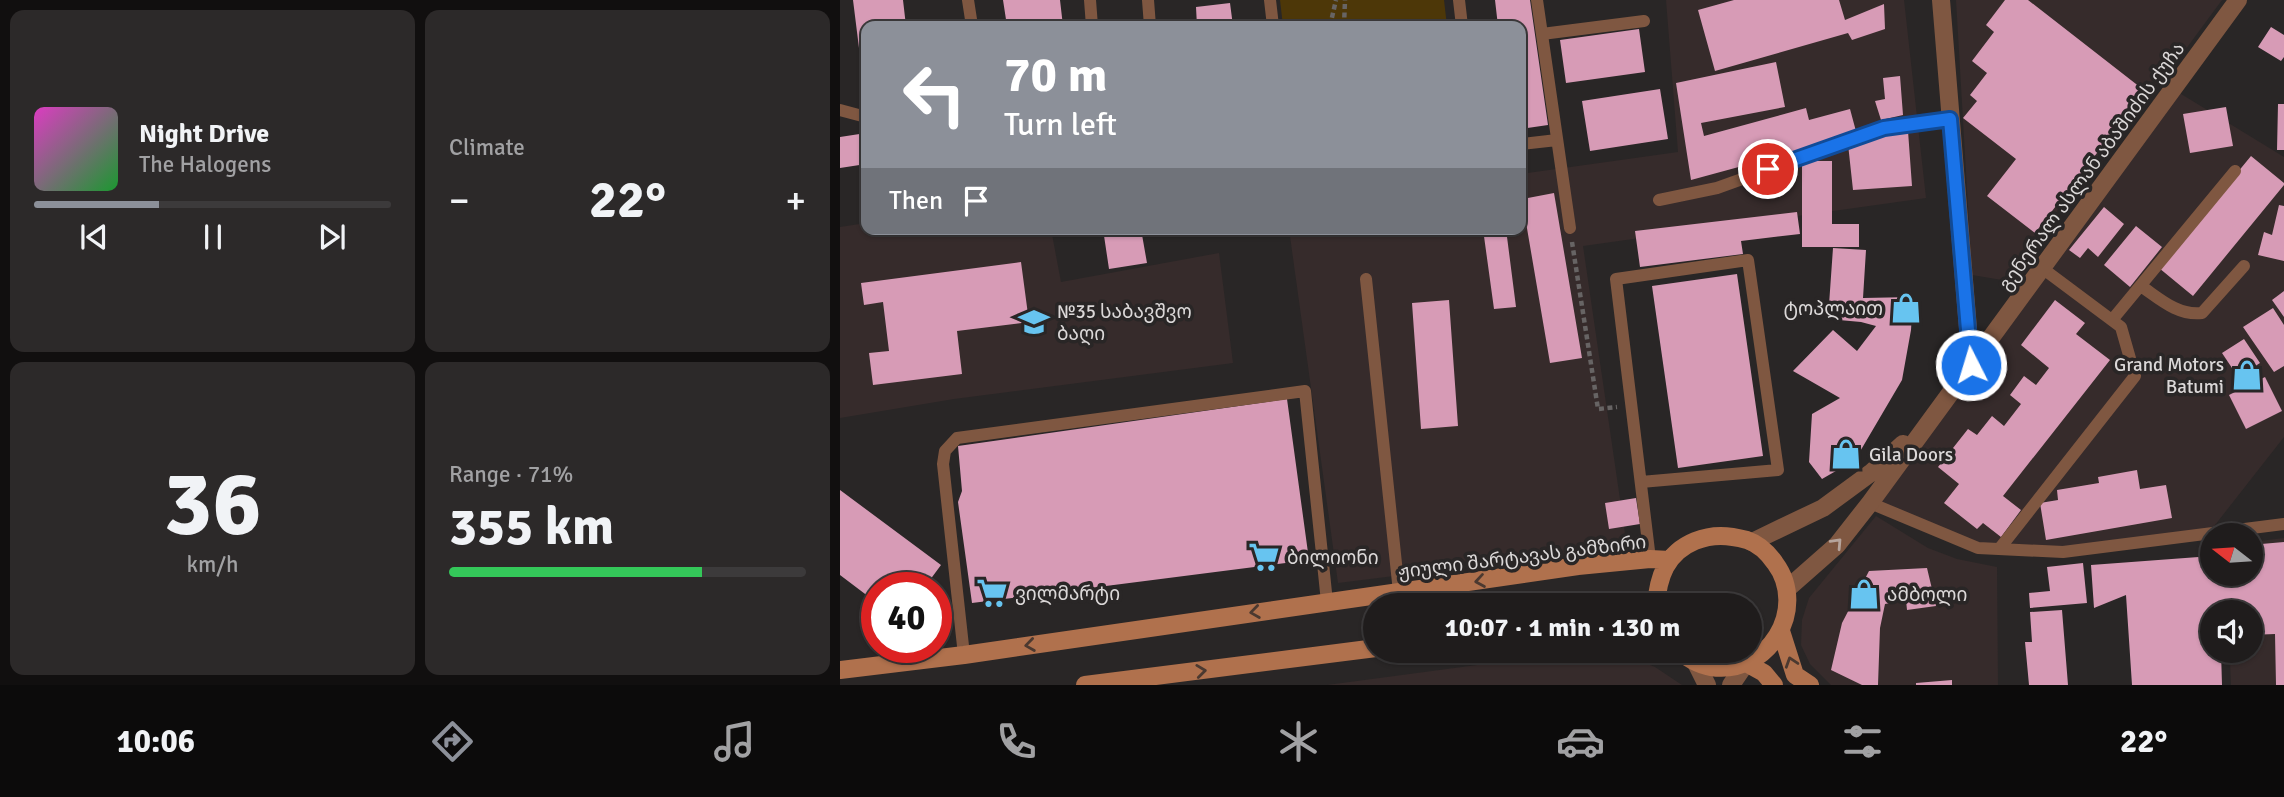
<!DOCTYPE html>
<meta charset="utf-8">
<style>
body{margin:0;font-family:Signika,"Noto Sans Georgian",sans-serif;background:#2c2929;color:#f1f3f6;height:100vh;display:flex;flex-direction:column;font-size:26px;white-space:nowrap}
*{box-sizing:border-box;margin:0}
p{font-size:23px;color:#a1a1a3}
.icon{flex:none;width:38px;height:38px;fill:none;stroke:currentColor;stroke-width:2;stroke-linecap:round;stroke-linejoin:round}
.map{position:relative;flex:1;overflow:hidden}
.sheet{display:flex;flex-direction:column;gap:10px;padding:10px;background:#110f0f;width:840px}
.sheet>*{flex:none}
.hud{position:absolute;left:21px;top:21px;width:665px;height:214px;border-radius:14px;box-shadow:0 2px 5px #0004,0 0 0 2px #3c3a3b;background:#8c9099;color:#fff;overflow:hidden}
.needle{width:46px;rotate:287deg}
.fabs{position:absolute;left:1360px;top:523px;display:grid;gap:14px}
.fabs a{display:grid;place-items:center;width:63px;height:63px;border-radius:50%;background:#1f1c1c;box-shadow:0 2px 5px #0004,0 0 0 2px #3c3a3b;font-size:35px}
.speed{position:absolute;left:21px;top:572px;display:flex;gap:14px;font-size:35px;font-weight:700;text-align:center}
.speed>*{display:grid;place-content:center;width:91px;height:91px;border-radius:50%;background:#1f1c1c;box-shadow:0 2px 5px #0004,0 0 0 2px #3c3a3b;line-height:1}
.speed .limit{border:10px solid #d22;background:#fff;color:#111}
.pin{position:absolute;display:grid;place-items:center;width:60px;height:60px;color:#fff;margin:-30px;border:4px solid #fff;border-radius:50%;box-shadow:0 2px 7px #0007}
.me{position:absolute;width:77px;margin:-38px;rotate:355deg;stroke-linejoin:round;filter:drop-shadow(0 0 5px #0008)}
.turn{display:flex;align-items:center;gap:24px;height:147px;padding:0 28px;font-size:32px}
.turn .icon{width:91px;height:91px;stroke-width:2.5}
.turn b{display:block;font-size:49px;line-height:60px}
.then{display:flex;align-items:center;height:66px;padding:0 28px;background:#0003;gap:14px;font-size:26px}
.big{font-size:52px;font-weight:700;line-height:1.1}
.sheet .card{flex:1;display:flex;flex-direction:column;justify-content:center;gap:10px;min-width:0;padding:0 24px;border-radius:14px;background:#2c2929}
.sheet .dial{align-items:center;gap:0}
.dial b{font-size:91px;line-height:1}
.song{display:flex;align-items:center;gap:21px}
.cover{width:84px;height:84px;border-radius:10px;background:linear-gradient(135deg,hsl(310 70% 55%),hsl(130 70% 35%))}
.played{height:7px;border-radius:4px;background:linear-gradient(90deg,#8c9099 35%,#3c3a3b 35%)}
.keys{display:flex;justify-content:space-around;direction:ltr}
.heat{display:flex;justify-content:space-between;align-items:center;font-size:38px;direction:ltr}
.charge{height:10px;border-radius:5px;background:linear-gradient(90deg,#34c759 71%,#3c3a3b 0)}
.sheet .tiles{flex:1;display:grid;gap:10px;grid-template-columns:repeat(2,1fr)}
.trip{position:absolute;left:523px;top:593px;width:399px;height:70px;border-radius:35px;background:#1f1c1c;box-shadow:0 2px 5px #0004,0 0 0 2px #3c3a3b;font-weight:700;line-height:70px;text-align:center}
.dock{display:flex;height:112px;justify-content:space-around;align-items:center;background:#0c0b0b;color:#a1a1a3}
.dock .icon{width:49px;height:49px}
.dock .current{color:#8c9099}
.dock b{font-size:32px;color:#f1f3f6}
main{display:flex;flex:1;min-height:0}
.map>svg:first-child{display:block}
.built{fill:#362b2b}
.green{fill:#4d3708}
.building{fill:#d79bb6}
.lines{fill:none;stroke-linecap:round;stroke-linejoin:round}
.path{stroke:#676464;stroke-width:4.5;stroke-dasharray:5 3.5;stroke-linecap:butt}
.service{stroke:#7f5741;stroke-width:12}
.tertiary{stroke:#7f5741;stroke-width:18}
.secondary{stroke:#b0714d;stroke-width:18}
.oneway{stroke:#b6a49c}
.oneway2{stroke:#4b3930}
.route-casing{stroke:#114b97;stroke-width:18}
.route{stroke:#1a73e8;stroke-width:12}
.labels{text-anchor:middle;stroke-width:7;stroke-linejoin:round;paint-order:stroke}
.street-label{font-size:19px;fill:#dbd8d8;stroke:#292626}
.poi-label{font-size:19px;fill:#dbd8d8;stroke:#292626;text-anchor:start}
</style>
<main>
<section class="sheet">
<div class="tiles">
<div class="card">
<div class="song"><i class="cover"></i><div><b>Night Drive</b><p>The Halogens</p></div></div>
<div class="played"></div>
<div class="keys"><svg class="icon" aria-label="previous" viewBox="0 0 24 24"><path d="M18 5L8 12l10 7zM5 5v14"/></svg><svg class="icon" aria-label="pause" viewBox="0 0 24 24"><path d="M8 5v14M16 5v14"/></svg><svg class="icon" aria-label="next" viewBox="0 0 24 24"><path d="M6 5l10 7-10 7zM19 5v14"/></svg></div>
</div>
<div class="card"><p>Climate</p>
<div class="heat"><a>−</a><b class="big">22°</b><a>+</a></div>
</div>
<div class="card dial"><b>36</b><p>km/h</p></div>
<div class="card"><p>Range · 71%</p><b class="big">355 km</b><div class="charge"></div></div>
</div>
</section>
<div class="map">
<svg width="1444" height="685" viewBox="0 0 1444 685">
<rect width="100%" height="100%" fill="#292626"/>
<path class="built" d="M826,0H1064L1086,198L743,246L787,547L498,583L449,229H681V174L838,152Z
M1116,0H1382L1174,282L1132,275Z
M1333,89L1444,157V437L1368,534L1223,552L1138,548L1030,503Z
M26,223V229H211L221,282L379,253L393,363L114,399L0,418V227Z
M1036,516L1088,548L1117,559L1157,567L1158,685H991L970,664L961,645L962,620L969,598Z
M1444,538V685H1391L1390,664L1386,651H1410V612H1378L1374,574H1410L1411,542Z
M734,652L783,654L815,667L842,685H487Z"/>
<path class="green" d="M440,0H604L607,26H443Z"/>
<path class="building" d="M13,0H63L66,26H26V71L22,72Z
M163,0H220L223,26H167Z
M655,0H690L708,125L681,129V26H658Z
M894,0H999L1005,20L1044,4L1045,29L1012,40L1008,33L875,71L858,10Z
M1165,0H1188L1305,91L1195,233L1147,196L1176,159L1123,118L1137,101L1130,95L1147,73L1132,61L1154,32L1146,25Z
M390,3L393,26H357L356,7Z
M1431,27L1444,35V57L1441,61L1418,47Z
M799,29L805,72L726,83L720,40Z
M936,62L945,107L861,123L864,136L966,108L969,120L1010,109L1017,135L851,180L836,83Z
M1060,76L1063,115L1041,120L1035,101L1045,99L1043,78Z
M820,89L828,139L750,151L742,101Z
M1438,104H1444V150H1437Z
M1386,107L1393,146L1350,153L1343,114Z
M1068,131L1072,186L1013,190L1008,144Z
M26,133V164L0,168V137Z
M1411,156L1444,183V185L1353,296L1319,268Z
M962,161H992V224H1019V247H962Z
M714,193L742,358L710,363L682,199Z
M1439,205L1444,206V261L1418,255L1424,232L1432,235Z
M1264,207L1284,224L1258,257L1248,248L1240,258L1229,250Z
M957,212L960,234L901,241L903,254L800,267L795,231Z
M1296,226L1322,247L1290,287L1264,265Z
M263,229H301L307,263L269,269Z
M643,229H666L676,307L654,309Z
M993,248L1026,250L1023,298L1073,297L1071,330L1062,380L1015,460L982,479L969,462L972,414L1000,398L953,371L993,330L1017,351L1036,326L1021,322L988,319Z
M181,262L189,322L117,331L122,374L33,385L29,353L49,351L43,302L24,305L21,283Z
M897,274L923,456L838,468L812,286Z
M1444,291V317L1432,300Z
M609,300L618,426L581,429L572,303Z
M1215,300L1245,323L1236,334L1270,360L1163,496L1181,510L1161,537L1143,523L1137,529L1104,503L1119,484L1098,467L1128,429L1137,435L1152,416L1164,426L1181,404L1170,395L1184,376L1196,385L1209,368L1181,345Z
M1433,308L1444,325V366L1434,372L1403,327Z
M1404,339L1420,363L1398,377L1382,353Z
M1425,377L1442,411L1406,429L1389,395Z
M447,399L469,560L132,603L118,502L122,491L118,446Z
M1297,470L1300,489L1326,485L1332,518L1206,540L1200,503L1218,500L1217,490L1259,483L1258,477Z
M0,490L101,565L84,588H37V603L0,575Z
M796,498L800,524L769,529L765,503Z
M1444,542V685H1436L1435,634L1410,635V612H1372V651H1381L1382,685H1292L1286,595L1254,608L1251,565L1372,556V574H1410V545Z
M1243,563L1247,603L1190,608L1189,593L1210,591L1207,567Z
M1087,568L1096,606L1067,610L1066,600L1045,604L1040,628L1038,685H1022L991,670L1002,623L1029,571Z
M1222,610L1228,685H1189L1185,642H1192L1190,612Z
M1112,680V685H1076V683Z"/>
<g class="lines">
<path class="path" d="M490,26L496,0
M504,26L505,0
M732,242L758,409L777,407"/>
<path class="service" d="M128,0L132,26
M250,0L252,26
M308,0L310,26
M430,0L433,26
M619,0L622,26
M697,0L730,228
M702,34L804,21
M0,110L26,117
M681,144L717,140
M819,200L877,188L1044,128L1110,119
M526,279L559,592
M1301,286C1320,299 1338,316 1362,313L1404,266
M1272,320L1395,171
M801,482L938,470L908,260L776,279L810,559
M1030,503L1138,548L1223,552L1444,524
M1160,548L1295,376L1281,327L1202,268
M124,655L103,464L105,451L117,438L465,391L487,602"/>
<path class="tertiary" d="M1101,0L1131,365
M912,542L983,508L1032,472L1063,444
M947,589L997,545L1030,503L1398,0
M856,663L867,685
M891,685L906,663"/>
<path class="secondary" d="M816,606C818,577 826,553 855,541C873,534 888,535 907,540C919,544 928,553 935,563C969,609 928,676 871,667C858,665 848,658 838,651
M941,631L955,675L970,685
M906,663L924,673L934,685
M0,670L124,655L738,566L810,559L830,560
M245,685L536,648"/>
</g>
<defs><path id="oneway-chevron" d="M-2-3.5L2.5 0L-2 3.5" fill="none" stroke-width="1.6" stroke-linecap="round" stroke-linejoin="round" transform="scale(1.75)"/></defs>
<use class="oneway" href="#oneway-chevron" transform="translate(997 543) rotate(-47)"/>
<g class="oneway2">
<use href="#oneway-chevron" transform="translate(640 581) rotate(171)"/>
<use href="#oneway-chevron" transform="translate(415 612) rotate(172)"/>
<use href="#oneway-chevron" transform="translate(190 645) rotate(172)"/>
<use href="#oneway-chevron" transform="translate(951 662) rotate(-108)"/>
<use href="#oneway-chevron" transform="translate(361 671) rotate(-7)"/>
</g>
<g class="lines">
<g class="route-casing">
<path id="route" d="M928,169L1044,128L1110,119L1131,365"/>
</g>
<use href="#route" class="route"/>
</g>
<defs>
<g id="shop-bare" transform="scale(2.415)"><path d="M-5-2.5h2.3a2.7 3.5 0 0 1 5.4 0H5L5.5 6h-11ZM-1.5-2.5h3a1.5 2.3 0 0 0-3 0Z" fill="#67c4f0" stroke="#292626" stroke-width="2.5" paint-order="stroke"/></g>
<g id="school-bare" transform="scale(2.415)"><path d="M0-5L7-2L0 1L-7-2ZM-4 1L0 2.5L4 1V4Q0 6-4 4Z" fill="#67c4f0" stroke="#292626" stroke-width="2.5" paint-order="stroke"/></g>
<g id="supermarket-bare" transform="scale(2.415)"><path d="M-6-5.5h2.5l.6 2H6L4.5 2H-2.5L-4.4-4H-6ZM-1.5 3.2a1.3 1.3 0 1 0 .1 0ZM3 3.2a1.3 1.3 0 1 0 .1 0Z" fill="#67c4f0" stroke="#292626" stroke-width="2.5" paint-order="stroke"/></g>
</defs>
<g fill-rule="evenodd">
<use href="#shop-bare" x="1066" y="308"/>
<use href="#school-bare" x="194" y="322"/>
<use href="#shop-bare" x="1407" y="375"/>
<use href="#shop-bare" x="1006" y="454"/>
<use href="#supermarket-bare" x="424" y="557"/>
<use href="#supermarket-bare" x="152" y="593"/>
<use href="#shop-bare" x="1024" y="594"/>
</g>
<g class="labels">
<g class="street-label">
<text transform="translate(1251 166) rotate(-54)" y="7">გენერალ ასლან აბაშიძის ქუჩა</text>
<text transform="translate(682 556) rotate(-7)" y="7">ჟიული შარტავას გამზირი</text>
</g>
<g class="poi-label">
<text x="1043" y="315" text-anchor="end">ტოპლაით</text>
<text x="217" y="318">№35 საბავშვო<tspan x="217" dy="22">ბაღი</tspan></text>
<text x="1384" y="371" text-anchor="end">Grand Motors<tspan x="1384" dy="22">Batumi</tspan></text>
<text x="1029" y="461">Gila Doors</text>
<text x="447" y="564">ბილიონი</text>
<text x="175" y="600">ვილმარტი</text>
<text x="1047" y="601">ამბოლი</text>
</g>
</g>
</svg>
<div class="fabs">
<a><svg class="needle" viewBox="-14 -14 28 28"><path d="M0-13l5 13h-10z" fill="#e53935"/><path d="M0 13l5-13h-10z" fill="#a1a1a3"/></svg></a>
<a><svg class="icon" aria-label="sound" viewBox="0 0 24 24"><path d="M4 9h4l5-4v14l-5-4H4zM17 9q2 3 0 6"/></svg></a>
</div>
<div class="speed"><div class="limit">40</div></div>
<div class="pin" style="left:928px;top:169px;background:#d93025"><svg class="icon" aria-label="arrive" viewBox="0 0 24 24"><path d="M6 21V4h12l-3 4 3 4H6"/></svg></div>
<svg class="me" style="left:1131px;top:365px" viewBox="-20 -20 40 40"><circle r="17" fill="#1a73e8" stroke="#fff" stroke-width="3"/><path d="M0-11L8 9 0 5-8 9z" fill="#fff"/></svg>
<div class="trip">10:07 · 1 min · 130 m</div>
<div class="hud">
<div class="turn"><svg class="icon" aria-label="left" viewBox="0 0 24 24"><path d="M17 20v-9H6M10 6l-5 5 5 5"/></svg><div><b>70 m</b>Turn left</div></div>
<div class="then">Then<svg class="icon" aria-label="arrive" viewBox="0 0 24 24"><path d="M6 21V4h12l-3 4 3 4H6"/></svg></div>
</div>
</div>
</main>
<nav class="dock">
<b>10:06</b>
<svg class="icon current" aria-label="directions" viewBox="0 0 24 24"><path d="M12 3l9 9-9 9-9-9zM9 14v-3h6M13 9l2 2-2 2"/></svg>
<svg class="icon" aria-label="music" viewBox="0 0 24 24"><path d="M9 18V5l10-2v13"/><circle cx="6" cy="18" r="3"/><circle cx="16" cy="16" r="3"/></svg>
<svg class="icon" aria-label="phone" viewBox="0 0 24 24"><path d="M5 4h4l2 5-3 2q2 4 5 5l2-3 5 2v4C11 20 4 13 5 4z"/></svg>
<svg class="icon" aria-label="climate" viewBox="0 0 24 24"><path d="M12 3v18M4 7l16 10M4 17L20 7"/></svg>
<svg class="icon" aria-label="car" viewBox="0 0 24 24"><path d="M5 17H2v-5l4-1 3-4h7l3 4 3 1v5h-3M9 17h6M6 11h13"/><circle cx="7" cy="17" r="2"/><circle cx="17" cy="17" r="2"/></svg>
<svg class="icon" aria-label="filters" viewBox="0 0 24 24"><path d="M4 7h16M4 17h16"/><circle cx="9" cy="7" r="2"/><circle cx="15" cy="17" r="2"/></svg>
<b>22°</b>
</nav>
